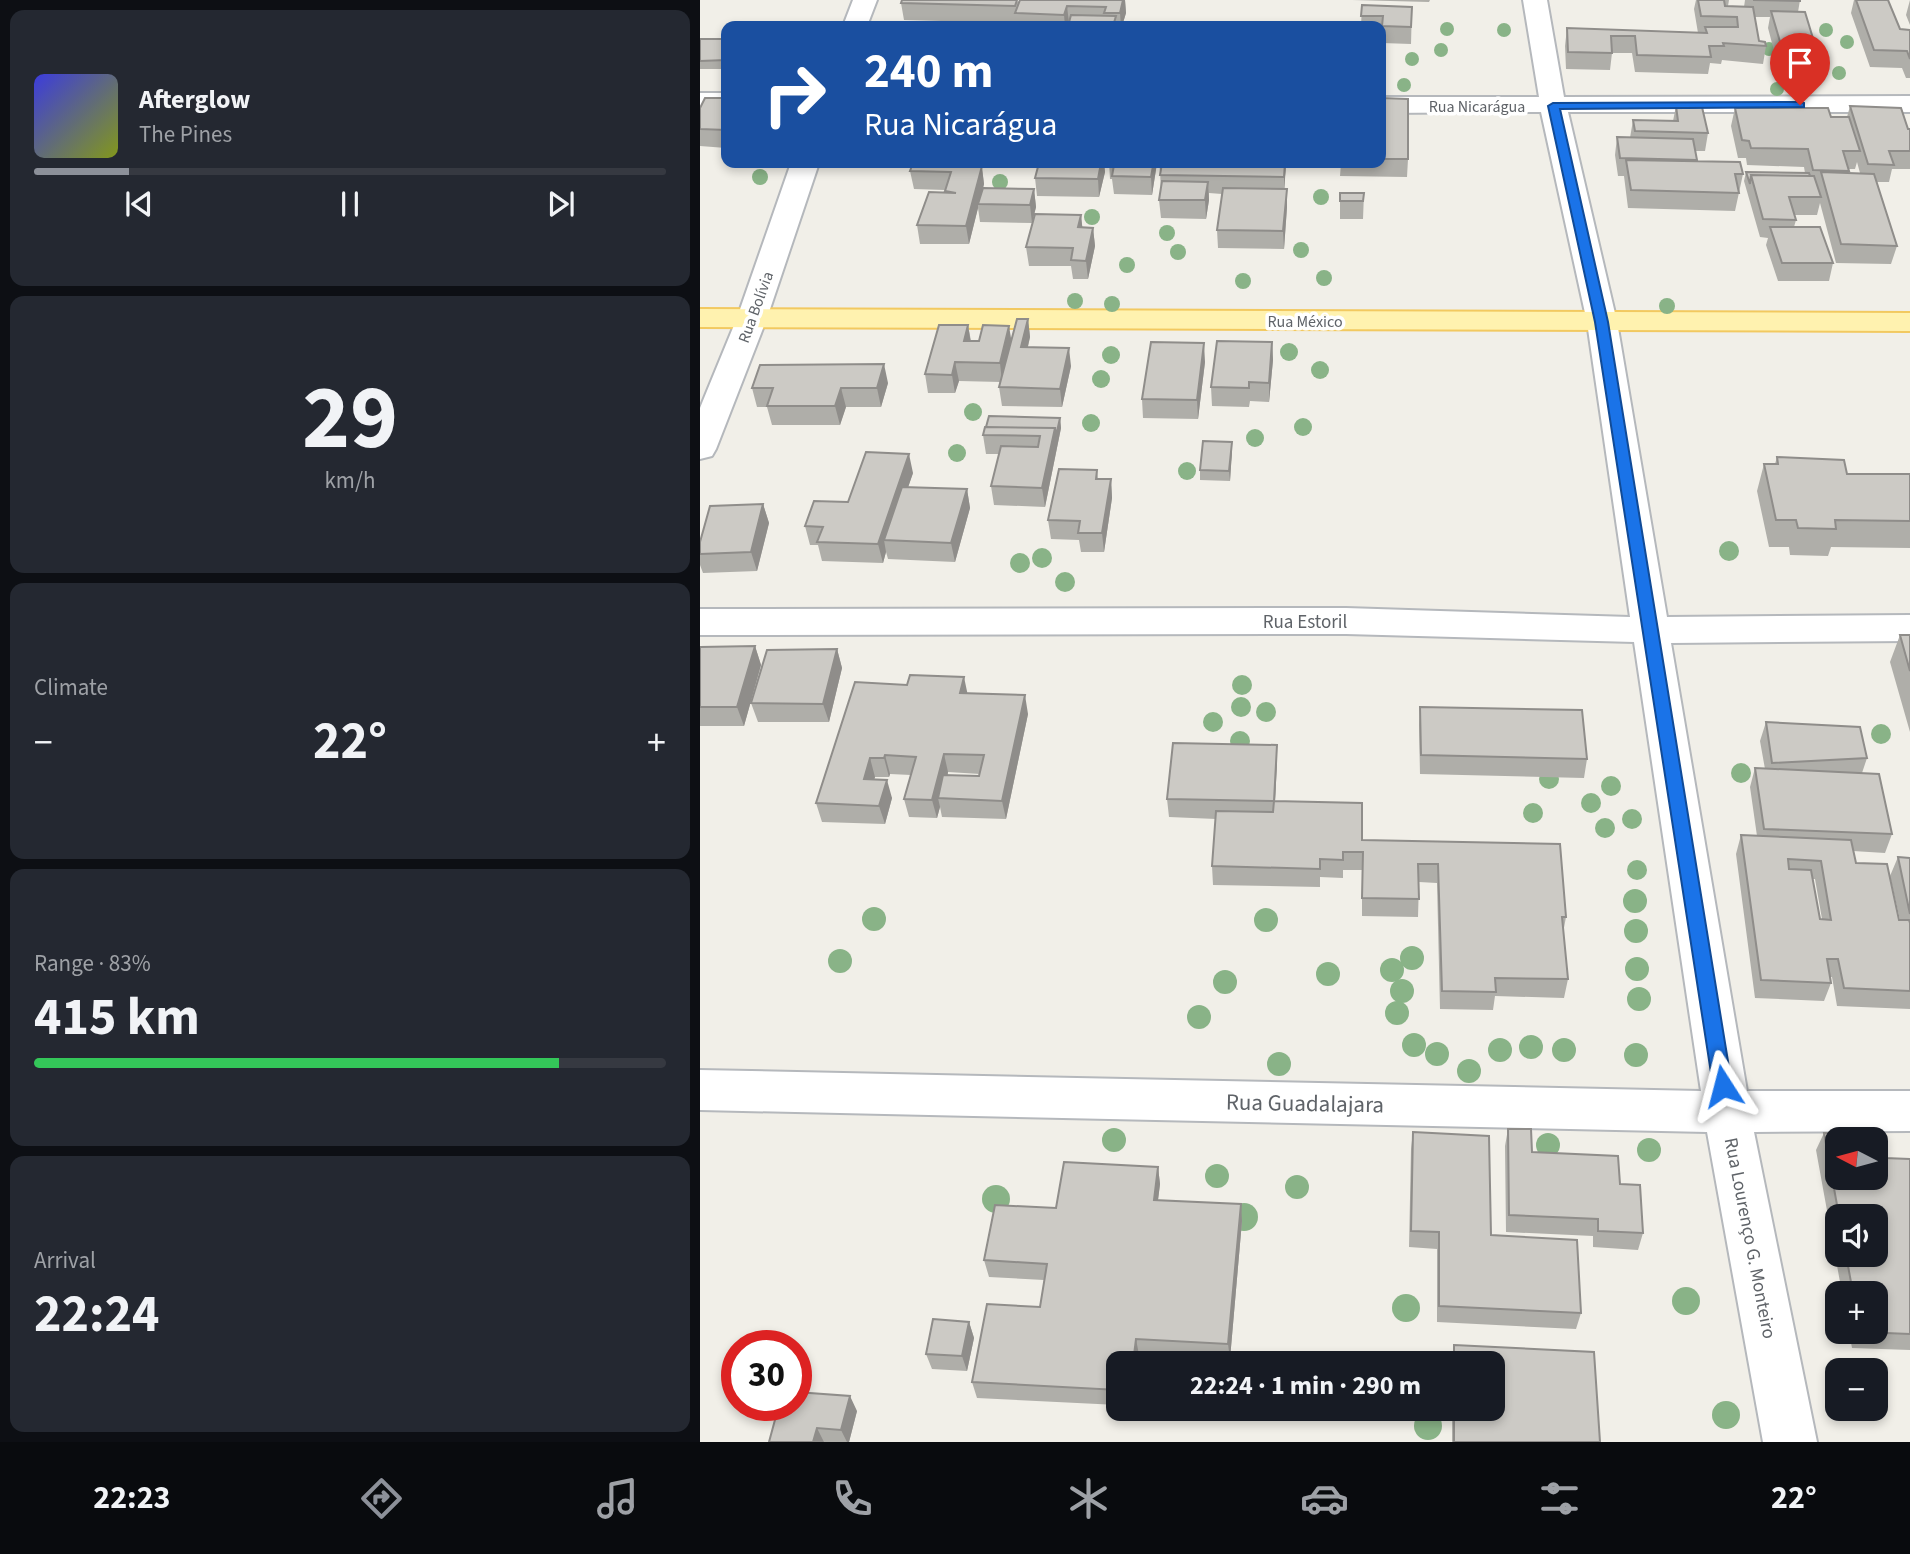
<!DOCTYPE html>
<meta charset="utf-8">
<style>
body{margin:0;font-family:"Source Sans 3",sans-serif;background:#242831;color:#f1f3f6;height:100vh;display:flex;flex-direction:column;font-size:26px;white-space:nowrap}
*{box-sizing:border-box;margin:0}
p{font-size:23px;color:#9ea1a6}
.icon{flex:none;width:38px;height:38px;fill:none;stroke:currentColor;stroke-width:2;stroke-linecap:round;stroke-linejoin:round}
.map{position:relative;flex:1;overflow:hidden}
.side{display:flex;flex-direction:column;gap:10px;padding:10px;background:#0d0f14;width:700px}
.side>*{flex:none}
.top-card{position:absolute;left:21px;top:21px;width:665px;height:147px;border-radius:14px;box-shadow:0 4px 10px #0003;background:#1a4fa0;color:#fff;overflow:hidden}
.needle{width:46px;rotate:276deg}
.controls{position:absolute;left:1125px;top:1127px;display:grid;gap:14px}
.controls a{display:grid;place-items:center;width:63px;height:63px;border-radius:14px;background:#171b24;box-shadow:0 4px 10px #0003;font-size:35px}
.speed{position:absolute;left:21px;top:1330px;display:flex;gap:14px;font-size:35px;font-weight:700;text-align:center}
.speed>*{display:grid;place-content:center;width:91px;height:91px;border-radius:50%;background:#171b24;box-shadow:0 4px 10px #0003;line-height:1}
.speed .limit{border:10px solid #d22;background:#fff;color:#111}
.pin{position:absolute;display:grid;place-items:center;width:60px;height:60px;color:#fff;margin:-72px -30px;border-radius:50% 50% 50% 0;rotate:-45deg;box-shadow:0 0 7px #0007}
.pin .icon{rotate:45deg}
.me{position:absolute;width:77px;margin:-38px;rotate:351deg;stroke-linejoin:round;filter:drop-shadow(0 0 5px #0008)}
.turn{display:flex;align-items:center;gap:24px;height:147px;padding:0 28px;font-size:32px}
.turn .icon{width:91px;height:91px;stroke-width:2.5}
.turn b{display:block;font-size:49px;line-height:60px}
.big{font-size:52px;font-weight:700;line-height:1.1}
.side .widget{flex:1;display:flex;flex-direction:column;justify-content:center;gap:10px;min-width:0;padding:0 24px;border-radius:14px;background:#242831}
.side .dial{align-items:center;gap:0}
.dial b{font-size:91px;line-height:1}
.song{display:flex;align-items:center;gap:21px}
.cover{width:84px;height:84px;border-radius:10px;background:linear-gradient(135deg,hsl(240 70% 55%),hsl(70 70% 35%))}
.played{height:7px;border-radius:4px;background:linear-gradient(90deg,#8c9099 15%,#363941 15%)}
.keys{display:flex;justify-content:space-around;direction:ltr}
.heat{display:flex;justify-content:space-between;align-items:center;font-size:38px;direction:ltr}
.charge{height:10px;border-radius:5px;background:linear-gradient(90deg,#34c759 83%,#363941 0)}
.trip{position:absolute;left:406px;top:1351px;width:399px;height:70px;border-radius:14px;background:#171b24;box-shadow:0 4px 10px #0003;font-weight:700;line-height:70px;text-align:center}
.dock{display:flex;height:112px;justify-content:space-around;align-items:center;background:#090b0e;color:#9ea1a6}
.dock .icon{width:49px;height:49px}
.dock .on{color:#8c9099}
.dock b{font-size:32px;color:#f1f3f6}
main{display:flex;flex:1;min-height:0}
.map>svg:first-child{display:block}
.lines{fill:none;stroke-linecap:round;stroke-linejoin:round}
.street-casing{stroke:#b5b8bc;stroke-width:4}
.primary-casing{stroke:#f2c960;stroke-width:4}
.street{fill:#fff;fill-rule:evenodd}
.primary{fill:#fff2af;fill-rule:evenodd}
.tree{fill:#89b387}
.wall{fill:#afaea9;fill-rule:evenodd}
.shaded-wall{fill:#8f8d8a}
.building{fill:#cccac5;stroke:#8f8d8a;stroke-width:2;fill-rule:evenodd}
.route{fill:#1a73e8;stroke:#114b97;stroke-width:2}
.labels{text-anchor:middle;stroke-width:7;stroke-linejoin:round;paint-order:stroke}
.far-street-label{font-size:16px;fill:#5f6368;stroke:#fff}
.street-label{font-size:19px;fill:#5f6368;stroke:#fff}
.near-street-label{font-size:23px;fill:#5f6368;stroke:#fff}
</style>
<main>
<section class="side">
<div class="widget">
<div class="song"><i class="cover"></i><div><b>Afterglow</b><p>The Pines</p></div></div>
<div class="played"></div>
<div class="keys"><svg class="icon" aria-label="previous" viewBox="0 0 24 24"><path d="M18 5L8 12l10 7zM5 5v14"/></svg><svg class="icon" aria-label="pause" viewBox="0 0 24 24"><path d="M8 5v14M16 5v14"/></svg><svg class="icon" aria-label="next" viewBox="0 0 24 24"><path d="M6 5l10 7-10 7zM19 5v14"/></svg></div>
</div>
<div class="widget dial"><b>29</b><p>km/h</p></div>
<div class="widget"><p>Climate</p>
<div class="heat"><a>−</a><b class="big">22°</b><a>+</a></div>
</div>
<div class="widget"><p>Range · 83%</p><b class="big">415 km</b><div class="charge"></div></div>
<div class="widget"><p>Arrival</p><b class="big">22:24</b></div>
</section>
<div class="map">
<svg width="1210" height="1442" viewBox="0 0 1210 1442">
<rect width="100%" height="100%" fill="#f1efe8"/>
<g class="lines">
<g class="street-casing">
<path id="street" d="M153,0H177L167,26H143Z
M823,0H847L864,97L1210,96V112H868L917,322L967,617L1210,615V641L971,643L1047,1091H1210V1131L1054,1132L1117,1442H1063L1007,1132L0,1110V1070L1001,1091L934,642L646,634L0,635V609L646,608L930,617L887,322L841,112L681,113V97H839Z
M0,93H26V109H0Z
M91,163H119L67,318L16,449L12,456L0,459V408L37,318Z"/>
</g>
<g class="primary-casing">
<path id="primary" d="M0,309L1210,313V331L0,327Z"/>
</g>
<use href="#street" class="street"/>
<use href="#primary" class="primary"/>
</g>
<g class="tree">
<circle cx="747" cy="29" r="7"/>
<circle cx="804" cy="30" r="7"/>
<circle cx="1126" cy="30" r="7"/>
<circle cx="1147" cy="42" r="7"/>
<circle cx="1069" cy="49" r="7"/>
<circle cx="741" cy="50" r="7"/>
<circle cx="712" cy="59" r="7"/>
<circle cx="1139" cy="73" r="7"/>
<circle cx="704" cy="85" r="7"/>
<circle cx="1077" cy="89" r="7"/>
<circle cx="60" cy="177" r="8"/>
<circle cx="300" cy="182" r="8"/>
<circle cx="621" cy="197" r="8"/>
<circle cx="392" cy="217" r="8"/>
<circle cx="467" cy="233" r="8"/>
<circle cx="601" cy="250" r="8"/>
<circle cx="478" cy="252" r="8"/>
<circle cx="427" cy="265" r="8"/>
<circle cx="624" cy="278" r="8"/>
<circle cx="543" cy="281" r="8"/>
<circle cx="375" cy="301" r="8"/>
<circle cx="412" cy="304" r="8"/>
<circle cx="967" cy="306" r="8"/>
<circle cx="589" cy="352" r="9"/>
<circle cx="411" cy="355" r="9"/>
<circle cx="620" cy="370" r="9"/>
<circle cx="401" cy="379" r="9"/>
<circle cx="273" cy="412" r="9"/>
<circle cx="391" cy="423" r="9"/>
<circle cx="603" cy="427" r="9"/>
<circle cx="555" cy="438" r="9"/>
<circle cx="257" cy="453" r="9"/>
<circle cx="487" cy="471" r="9"/>
<circle cx="1029" cy="551" r="10"/>
<circle cx="342" cy="558" r="10"/>
<circle cx="320" cy="563" r="10"/>
<circle cx="365" cy="582" r="10"/>
<circle cx="542" cy="685" r="10"/>
<circle cx="541" cy="707" r="10"/>
<circle cx="566" cy="712" r="10"/>
<circle cx="513" cy="722" r="10"/>
<circle cx="1181" cy="734" r="10"/>
<circle cx="540" cy="741" r="10"/>
<circle cx="1041" cy="773" r="10"/>
<circle cx="849" cy="779" r="10"/>
<circle cx="911" cy="786" r="10"/>
<circle cx="891" cy="803" r="10"/>
<circle cx="833" cy="813" r="10"/>
<circle cx="932" cy="819" r="10"/>
<circle cx="905" cy="828" r="10"/>
<circle cx="937" cy="870" r="10"/>
<circle cx="935" cy="901" r="12"/>
<circle cx="174" cy="919" r="12"/>
<circle cx="566" cy="920" r="12"/>
<circle cx="936" cy="931" r="12"/>
<circle cx="712" cy="958" r="12"/>
<circle cx="140" cy="961" r="12"/>
<circle cx="937" cy="969" r="12"/>
<circle cx="692" cy="970" r="12"/>
<circle cx="628" cy="974" r="12"/>
<circle cx="525" cy="982" r="12"/>
<circle cx="702" cy="991" r="12"/>
<circle cx="939" cy="999" r="12"/>
<circle cx="697" cy="1013" r="12"/>
<circle cx="499" cy="1017" r="12"/>
<circle cx="714" cy="1045" r="12"/>
<circle cx="831" cy="1047" r="12"/>
<circle cx="800" cy="1050" r="12"/>
<circle cx="864" cy="1050" r="12"/>
<circle cx="737" cy="1054" r="12"/>
<circle cx="936" cy="1055" r="12"/>
<circle cx="579" cy="1064" r="12"/>
<circle cx="769" cy="1071" r="12"/>
<circle cx="414" cy="1140" r="12"/>
<circle cx="848" cy="1145" r="12"/>
<circle cx="949" cy="1150" r="12"/>
<circle cx="517" cy="1176" r="12"/>
<circle cx="597" cy="1187" r="12"/>
<circle cx="296" cy="1199" r="14"/>
<circle cx="544" cy="1217" r="14"/>
<circle cx="986" cy="1301" r="14"/>
<circle cx="706" cy="1308" r="14"/>
<circle cx="1026" cy="1415" r="14"/>
<circle cx="728" cy="1426" r="14"/>
</g>
<path class="wall" d="M425,0L426,13L422,26H316V23L204,20L201,3Z
M652,0H730L729,2Z
M996,0H1029L1028,6L1044,7L1045,0H1100L1098,12L1115,45L1111,63L1077,62L1068,28L1070,17H1055L1059,41L1066,46L1063,64L1022,60L1021,64L1010,63L1008,74L935,72L932,53H912L910,70L866,69L865,46L867,28L998,33L994,9Z
M1154,0H1188L1200,29H1210V78H1206L1202,68L1170,67L1151,13Z
M1210,0V25L1206,15Z
M662,5L712,7L711,44L682,43V33H681V26H661Z
M0,39H26V69H0Z
M26,98V148L0,146V108Z
M681,98L708,159L707,177L640,176L641,163H681Z
M976,106L1008,133L1005,151H995L997,162L1043,174L1035,211L928,208L924,176H918L915,155L917,137L930,138L933,120L973,121Z
M1150,106L1210,129V169H1192L1189,182H1177L1197,246L1191,264L1136,263L1120,203L1117,215H1094L1096,220L1094,227L1133,263L1129,281H1078L1066,245L1068,238L1060,237L1044,181L1046,172L1105,173L1104,167L1047,165L1046,158H1038L1031,126L1035,108L1131,117H1147ZM1157,162L1160,173H1148V169H1155Z
M213,163H284L282,168L284,184L283,188L334,189L336,207L332,223L280,222L278,208L269,244H220L217,225L245,193V190L214,189L210,171Z
M339,163H404L405,172L399,197L337,196L335,178Z
M409,163H457L452,195L414,194L412,179H410Z
M459,163H586L584,189L587,207L584,249L518,248L517,230L522,194L509,193V200L506,219L461,218L459,200L461,191L460,171Z
M640,193H664L663,219H640Z
M381,215L382,228H393L395,246L388,279H373L371,266H329L326,247Z
M328,319L330,337L328,347L371,366L362,407L302,406L299,387L301,382L259,381L255,393H228L225,374L268,325L271,341L311,340Z
M572,342L573,360L569,402L550,401L549,407L512,406L511,387Z
M505,362L498,419L443,418L442,399Z
M188,383L181,407H146L140,425H72L67,407H57L52,388Z
M360,418L361,428L345,507L294,505L291,486L299,454H286L283,435Z
M532,442V451L530,481L500,480V470Z
M1077,457L1147,474H1210V548L1131,547L1128,556L1090,555L1089,547H1069L1057,491L1064,464H1075Z
M397,470L398,479H411L412,498L404,552H381L379,540L351,539L348,520Z
M213,473L208,487L267,489L270,508L255,562L188,559L186,552L183,563L122,561L118,545H110L105,526Z
M63,504L69,523L57,571L3,573L0,565V542Z
M1200,635H1210V732L1190,662Z
M55,646L61,665L44,726H0V647Z
M137,649L142,668L129,722H58L51,703Z
M155,682L268,693L328,714L306,819L242,817L240,807L237,818L209,817L204,799L211,775L190,774L189,777H175L174,779L192,798L185,824L122,822L116,803ZM248,772L280,774L279,776L248,775Z
M720,707L887,759L884,778L720,774L719,725Z
M1066,722L1167,758L1162,773L1192,834L1185,853L1153,851L1156,863L1199,920H1200L1190,876L1198,857L1210,858V1009L1137,1006L1132,977H1130L1131,983L1124,1001L1055,998L1036,854L1041,835L1057,836L1050,787L1055,768L1065,769L1060,741ZM1113,879H1115L1122,919H1120Z
M577,745L575,801L662,840L860,844L866,917L863,933L868,979L864,998L795,996L793,1010L740,1009L737,883L719,882L718,917L662,916V870H643V878L620,877V887L513,885L512,866L516,819L469,817L467,799Z
M808,1129L832,1152L920,1184L943,1233L938,1250L893,1247V1236L806,1232L805,1146Z
M713,1132L791,1235L881,1313L876,1329L737,1322V1249L709,1247L711,1149Z
M1124,1133L1185,1158L1210,1159V1350L1152,1348L1149,1332H1176V1293H1142L1116,1150ZM1138,1216H1176V1255H1138Z
M458,1167L460,1184L458,1200L542,1221L530,1359L439,1355L418,1363V1405L277,1398L272,1382L340,1307L344,1280L289,1277L284,1260L356,1208Z
M269,1322L274,1338L267,1371L232,1369L226,1354Z
M754,1345L894,1352L900,1442H752V1409H793V1363H751Z
M157,1411L149,1442H69Z"/>
<path class="shaded-wall" d="M423,0H425L426,13L422,26H421L420,13Z
M367,6L369,23L367,26H365L364,15Z
M275,163H284L282,168L284,184L279,204H278V208L269,244L266,226Z
M401,163H404L405,172L399,197L398,179Z
M453,163H457L452,195L451,177Z
M585,163H586L584,195V177Z
M508,182L509,200L506,219L505,200Z
M334,189L336,207L332,223L330,205Z
M587,189V207L584,249L583,231Z
M381,215L383,233L378,227Z
M393,228L395,246L388,279L386,261Z
M328,319L330,337L323,366L321,347Z
M268,325L271,344L264,341Z
M309,326L312,344L302,382L300,363Z
M572,342L573,360L569,402V383Z
M504,343L505,362L498,419L497,400Z
M369,348L371,366L362,407L360,389Z
M255,362L259,381L255,393L252,375Z
M184,364L188,383L181,407L177,388Z
M141,388L146,407L140,425L135,406Z
M360,418L361,428L345,507L342,488L355,428Z
M532,442V451L530,481L529,471Z
M209,454L213,473L190,540H184L186,552L183,563L178,544Z
M411,479L412,498L404,552L402,533Z
M267,489L270,508L255,562L251,543Z
M63,504L69,523L57,571L51,552Z
M55,646L61,665L44,726L37,707Z
M137,649L142,668L129,722L123,704Z
M264,677L268,696L260,693Z
M325,695L328,714L306,819L302,801Z
M577,745V764L574,820V801Z
M244,754L248,772L242,799L238,798L240,807L237,818L232,800Z
M185,755L190,774L189,777L184,758Z
M170,758L175,777L169,798L164,779Z
M187,780L192,798L185,824L179,806Z
M458,1167L460,1184L456,1216L454,1200Z
M541,1204L542,1221L530,1359L528,1344Z
M269,1322L274,1338L267,1371L262,1356Z
M436,1339L439,1355L438,1363H433Z
M150,1396L157,1411L149,1442H147L141,1430Z
M117,1428L124,1442H113Z"/>
<path class="building" d="M202,0H317L315,6L201,3Z
M320,0H423L420,13H404L406,7L367,6L364,15L315,13Z
M998,0H1024L1025,6L1053,7L1059,41L1065,42L1066,46L1023,43L1024,46H1009L1011,57L937,55L935,36H911L912,53L868,52L867,28L1007,33L1005,27H1038L1037,17L1001,16Z
M1053,0H1100V1Z
M1156,0H1188L1200,29L1210,30V59L1207,51L1174,50Z
M662,5L712,7L711,27L682,26L683,16H661Z
M1071,11L1105,12L1115,45H1081Z
M371,15L416,16L413,26H368Z
M0,39H26V60L0,61Z
M5,98H26V130L0,129V108Z
M681,98L708,99V159H681Z
M976,106L1002,107L1008,133L935,131L933,120L978,121Z
M1150,106L1201,108L1208,129H1210V151H1189L1194,165L1168,164Z
M1035,108H1128L1131,117H1149L1160,151H1143L1149,171L1113,170L1108,149L1051,148L1049,141L1042,140Z
M917,137L993,139L997,160L920,158Z
M926,160L1040,162L1043,174H1035L1039,193L931,190Z
M213,163H275L274,166H282L266,226L217,225L229,192L256,193L245,191L251,172L210,171Z
M339,163H401L398,179L335,178Z
M462,163H585L584,177L460,175Z
M414,165L453,166L451,177L412,176Z
M1046,172L1109,173L1110,176L1051,175L1050,184Z
M1121,172L1174,174L1197,246L1141,244Z
M1051,175L1114,176L1121,197H1089L1096,220L1063,219Z
M462,181L508,182L505,200H459Z
M283,188L334,189L330,205L278,204Z
M523,188L587,189L583,231L517,230Z
M640,193H664L663,201H640Z
M335,214L381,215L378,227L393,228L386,261L371,260L373,248L326,247Z
M1070,227H1120L1133,263H1082Z
M317,319H328L321,347L369,348L360,389L299,387Z
M239,325H268L264,341H279L283,325L309,326L300,363L255,362L252,375L225,374Z
M517,341L572,342L569,383L549,382V388L511,387Z
M451,342L504,343L497,400L442,399Z
M184,364L177,388H141L135,406H67L73,388H52L60,365Z
M289,416L360,418L356,436L355,428L286,427Z
M285,427L355,428L342,488L291,486L301,446L338,447L340,436L283,435Z
M503,441L532,442L529,471L500,470Z
M166,452L209,454L178,544L117,542L123,527L105,526L114,501L148,502Z
M1077,457L1144,460L1147,474H1210V521L1135,520L1136,529L1098,528L1096,520H1076L1064,464H1078Z
M359,469L397,470L396,479H411L402,533H378L380,521L348,520Z
M202,487L267,489L251,543L184,540Z
M63,504L51,552L0,554V542L10,506Z
M1200,635H1210V671Z
M55,646L37,707H0V647Z
M137,649L123,704L51,703L67,650Z
M210,675L264,677L260,693L325,695L302,801L238,798L243,775L279,776L284,755L244,754L232,800L204,799L216,757L185,755L184,758H170L164,779L187,780L179,806L116,803L155,682L207,685Z
M720,707L882,710L887,759L721,755Z
M1066,722L1160,727L1167,758L1072,763Z
M473,743L577,745L574,801L467,799Z
M1055,768L1179,774L1192,834L1064,829Z
M574,801L662,803V840L860,844L866,917H862L868,979L795,978L796,992L742,991L738,864H718L719,899L662,898L663,852H643V860L620,859V869L512,866L516,811L573,812Z
M1041,835L1151,840L1156,863L1187,864L1199,920H1209L1210,923V991L1144,988L1138,959H1127L1131,983L1061,980ZM1088,859L1121,861L1131,920L1120,919L1111,870L1089,869Z
M1198,857L1210,858V914Z
M808,1129H831L832,1152L918,1156L920,1184L940,1185L943,1233L898,1231V1219L809,1215Z
M713,1132L789,1136L791,1235L877,1240L881,1313L739,1306V1232L711,1231Z
M1124,1133L1180,1135L1185,1158L1210,1159V1334L1161,1332H1176V1293H1153L1146,1255H1176V1216H1139ZM1138,1139H1176V1178H1138Z
M364,1162L458,1167L454,1200L541,1204L528,1344L436,1339L433,1363H418V1390L272,1382L287,1304L340,1307L347,1264L284,1260L295,1205L356,1208Z
M233,1319L269,1322L262,1356L226,1354Z
M754,1345L894,1352L900,1442H754V1409H793V1363H754Z
M96,1392L150,1396L141,1430L117,1428L113,1442H69L79,1405H96Z"/>
<path class="route" d="M1100,102L1104,103V107L860,109L908,322L1032,1086L1030,1092L1023,1094L1016,1092L1013,1086L895,322L848,106L853,103Z"/>
<g class="labels">
<g class="far-street-label">
<text x="777" y="112">Rua Nicarágua</text>
<text transform="translate(55 307) rotate(-70)" y="6">Rua Bolívia</text>
<text x="605" y="327">Rua México</text>
</g>
<g class="street-label">
<text x="605" y="628">Rua Estoril</text>
<text transform="translate(1051 1238) rotate(79)" y="7">Rua Lourenço G. Monteiro</text>
</g>
<g class="near-street-label">
<text transform="translate(605 1103) rotate(1)" y="8">Rua Guadalajara</text>
</g>
</g>
</svg>
<div class="controls">
<a><svg class="needle" viewBox="-14 -14 28 28"><path d="M0-13l5 13h-10z" fill="#e53935"/><path d="M0 13l5-13h-10z" fill="#9ea1a6"/></svg></a>
<a><svg class="icon" aria-label="sound" viewBox="0 0 24 24"><path d="M4 9h4l5-4v14l-5-4H4zM17 9q2 3 0 6"/></svg></a>
<a>+</a>
<a>−</a>
</div>
<div class="speed"><div class="limit">30</div></div>
<div class="pin" style="left:1100px;top:105px;background:#d93025"><svg class="icon" aria-label="arrive" viewBox="0 0 24 24"><path d="M6 21V4h12l-3 4 3 4H6"/></svg></div>
<svg class="me" style="left:1023px;top:1086px" viewBox="-20 -20 40 40"><path d="M0-17L14 15 0 8-14 15z" fill="#1a73e8" stroke="#fff" stroke-width="4"/></svg>
<div class="trip">22:24 · 1 min · 290 m</div>
<div class="top-card">
<div class="turn"><svg class="icon" aria-label="right" viewBox="0 0 24 24"><path d="M7 20v-9h11M14 6l5 5-5 5"/></svg><div><b>240 m</b>Rua Nicarágua</div></div>
</div>
</div>
</main>
<nav class="dock">
<b>22:23</b>
<svg class="icon on" aria-label="directions" viewBox="0 0 24 24"><path d="M12 3l9 9-9 9-9-9zM9 14v-3h6M13 9l2 2-2 2"/></svg>
<svg class="icon" aria-label="music" viewBox="0 0 24 24"><path d="M9 18V5l10-2v13"/><circle cx="6" cy="18" r="3"/><circle cx="16" cy="16" r="3"/></svg>
<svg class="icon" aria-label="phone" viewBox="0 0 24 24"><path d="M5 4h4l2 5-3 2q2 4 5 5l2-3 5 2v4C11 20 4 13 5 4z"/></svg>
<svg class="icon" aria-label="climate" viewBox="0 0 24 24"><path d="M12 3v18M4 7l16 10M4 17L20 7"/></svg>
<svg class="icon" aria-label="car" viewBox="0 0 24 24"><path d="M5 17H2v-5l4-1 3-4h7l3 4 3 1v5h-3M9 17h6M6 11h13"/><circle cx="7" cy="17" r="2"/><circle cx="17" cy="17" r="2"/></svg>
<svg class="icon" aria-label="filters" viewBox="0 0 24 24"><path d="M4 7h16M4 17h16"/><circle cx="9" cy="7" r="2"/><circle cx="15" cy="17" r="2"/></svg>
<b>22°</b>
</nav>
